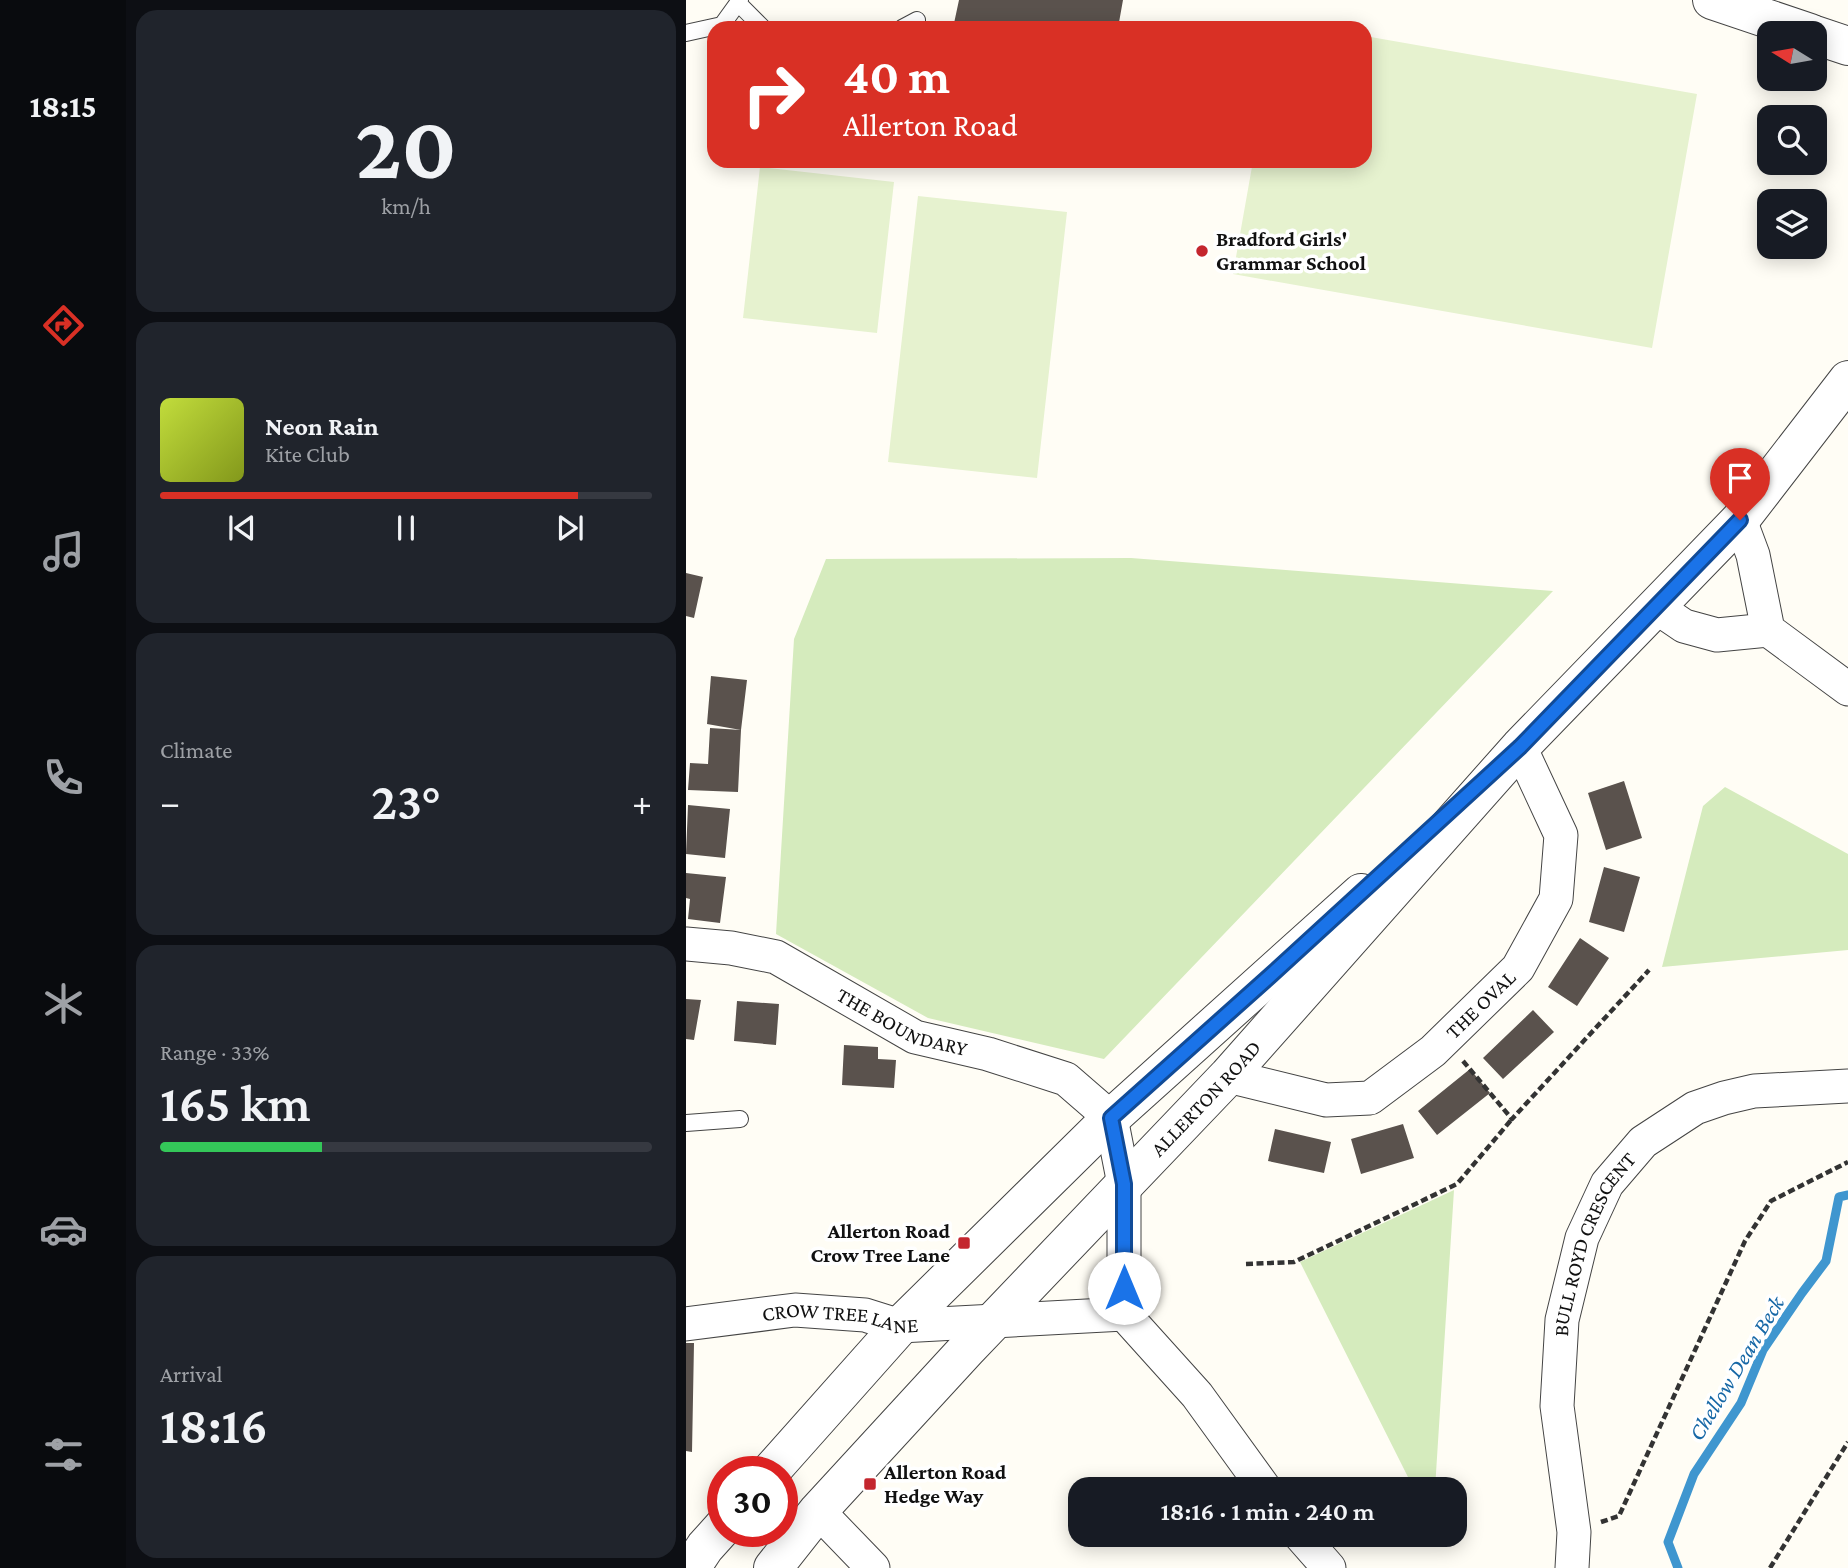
<!DOCTYPE html>
<meta charset="utf-8">
<style>
body{margin:0;font-family:"Crimson Pro",serif;background:#20242c;color:#f1f3f6;height:100vh;display:flex;flex-direction:column;font-size:26px;white-space:nowrap}
*{box-sizing:border-box;margin:0}
p{font-size:23px;color:#9ea1a6}
.icon{flex:none;width:38px;height:38px;fill:none;stroke:currentColor;stroke-width:2;stroke-linecap:round;stroke-linejoin:round}
.map{position:relative;flex:1;overflow:hidden}
.details{display:flex;flex-direction:column;gap:10px;padding:10px;background:#0d0f14;width:560px}
.details>*{flex:none}
.top-card{position:absolute;left:21px;top:21px;width:665px;height:147px;border-radius:21px;box-shadow:0 4px 18px #0003;background:#d93025;color:#fff;overflow:hidden}
.needle{width:46px;rotate:281deg}
.controls{position:absolute;left:1071px;top:21px;display:grid;gap:14px}
.controls a{display:grid;place-items:center;width:70px;height:70px;border-radius:14px;background:#171b24;box-shadow:0 4px 18px #0003;font-size:35px}
.speed{position:absolute;left:21px;top:1456px;display:flex;gap:14px;font-size:35px;font-weight:700;text-align:center}
.speed>*{display:grid;place-content:center;width:91px;height:91px;border-radius:50%;background:#171b24;box-shadow:0 4px 18px #0003;line-height:1}
.speed .limit{border:10px solid #d22;background:#fff;color:#111}
.pin{position:absolute;display:grid;place-items:center;width:60px;height:60px;color:#fff;margin:-72px -30px;border-radius:50% 50% 50% 0;rotate:-45deg;box-shadow:0 0 7px #0007}
.pin .icon{rotate:45deg}
.me{position:absolute;width:77px;margin:-38px;rotate:0deg;stroke-linejoin:round;filter:drop-shadow(0 0 5px #0008)}
.turn{display:flex;align-items:center;gap:24px;height:147px;padding:0 21px;font-size:32px}
.turn .icon{width:91px;height:91px;stroke-width:2.5}
.turn b{display:block;font-size:49px;line-height:60px}
.big{font-size:52px;font-weight:600;line-height:1.1}
.details .card{flex:1;display:flex;flex-direction:column;justify-content:center;gap:10px;min-width:0;padding:0 24px;border-radius:21px;background:#20242c}
.details .dial{align-items:center;gap:0}
.dial b{font-size:91px;line-height:1}
.song{display:flex;align-items:center;gap:21px}
.cover{width:84px;height:84px;border-radius:10px;background:linear-gradient(135deg,hsl(70 70% 55%),hsl(70 70% 35%))}
.played{height:7px;border-radius:4px;background:linear-gradient(90deg,#d93025 85%,#363941 85%)}
.keys{display:flex;justify-content:space-around;direction:ltr}
.heat{display:flex;justify-content:space-between;align-items:center;font-size:38px;direction:ltr}
.charge{height:10px;border-radius:5px;background:linear-gradient(90deg,#34c759 33%,#363941 0)}
.trip{position:absolute;left:382px;top:1477px;width:399px;height:70px;border-radius:21px;background:#171b24;box-shadow:0 4px 18px #0003;font-weight:600;line-height:70px;text-align:center}
main{display:flex;flex:1;min-height:0}
.menu{display:flex;flex-direction:column;width:126px;justify-content:space-around;align-items:center;background:#090b0e;color:#9ea1a6}
.menu .icon{width:49px;height:49px}
.menu .current{color:#d93025}
.menu b{font-size:32px;color:#f1f3f6}
.map>svg:first-child{display:block}
.green{fill:#d5ebbd}
.pitch{fill:#e6f2cf}
.lines{fill:none;stroke-linecap:round;stroke-linejoin:round}
.stream{stroke:#3f96cf;stroke-width:9}
.building{fill:#5a524d}
.service-casing{stroke:#444;stroke-width:18}
.minor-casing{stroke:#444;stroke-width:35}
.tertiary-casing{stroke:#444;stroke-width:40}
.path{stroke:#333;stroke-width:4.5;stroke-dasharray:7 3.5;stroke-linecap:butt}
.service{stroke:#fff;stroke-width:16}
.minor{stroke:#fff;stroke-width:33}
.tertiary{stroke:#fff;stroke-width:38}
.route-casing{stroke:#114b97;stroke-width:18}
.route{stroke:#1a73e8;stroke-width:12}
.poi-dot{fill:#c4262e;stroke:#fff;stroke-width:2.5}
.labels{text-anchor:middle;stroke-width:7;stroke-linejoin:round;paint-order:stroke}
.poi-label{font-size:21px;font-weight:bold;fill:#111;stroke:#fff;text-anchor:start}
.street-label{font-size:21px;fill:#111;stroke:#fff}
.water-label{font-size:23px;font-style:italic;fill:#1768a6;stroke:#fff}
</style>
<main>
<nav class="menu">
<b>18:15</b>
<svg class="icon current" aria-label="directions" viewBox="0 0 24 24"><path d="M12 3l9 9-9 9-9-9zM9 14v-3h6M13 9l2 2-2 2"/></svg>
<svg class="icon" aria-label="music" viewBox="0 0 24 24"><path d="M9 18V5l10-2v13"/><circle cx="6" cy="18" r="3"/><circle cx="16" cy="16" r="3"/></svg>
<svg class="icon" aria-label="phone" viewBox="0 0 24 24"><path d="M5 4h4l2 5-3 2q2 4 5 5l2-3 5 2v4C11 20 4 13 5 4z"/></svg>
<svg class="icon" aria-label="climate" viewBox="0 0 24 24"><path d="M12 3v18M4 7l16 10M4 17L20 7"/></svg>
<svg class="icon" aria-label="car" viewBox="0 0 24 24"><path d="M5 17H2v-5l4-1 3-4h7l3 4 3 1v5h-3M9 17h6M6 11h13"/><circle cx="7" cy="17" r="2"/><circle cx="17" cy="17" r="2"/></svg>
<svg class="icon" aria-label="filters" viewBox="0 0 24 24"><path d="M4 7h16M4 17h16"/><circle cx="9" cy="7" r="2"/><circle cx="15" cy="17" r="2"/></svg>
</nav>
<section class="details">
<div class="card dial"><b>20</b><p>km/h</p></div>
<div class="card">
<div class="song"><i class="cover"></i><div><b>Neon Rain</b><p>Kite Club</p></div></div>
<div class="played"></div>
<div class="keys"><svg class="icon" aria-label="previous" viewBox="0 0 24 24"><path d="M18 5L8 12l10 7zM5 5v14"/></svg><svg class="icon" aria-label="pause" viewBox="0 0 24 24"><path d="M8 5v14M16 5v14"/></svg><svg class="icon" aria-label="next" viewBox="0 0 24 24"><path d="M6 5l10 7-10 7zM19 5v14"/></svg></div>
</div>
<div class="card"><p>Climate</p>
<div class="heat"><a>−</a><b class="big">23°</b><a>+</a></div>
</div>
<div class="card"><p>Range · 33%</p><b class="big">165 km</b><div class="charge"></div></div>
<div class="card"><p>Arrival</p><b class="big">18:16</b></div>
</section>
<div class="map">
<svg width="1162" height="1568" viewBox="0 0 1162 1568">
<rect width="100%" height="100%" fill="#fffdf5"/>
<path class="green" d="M445,558L867,591L418,1059L242,1018L90,934L108,639L140,559Z
M1039,787L1162,854V950L976,967L1017,806Z
M768,1190L749,1489H728L614,1262Z"/>
<path class="pitch" d="M679,36L1011,94L966,348L547,274L567,161H679Z
M74,167L208,182L191,333L57,318Z
M232,196L381,212L351,478L202,462Z"/>
<g class="lines">
<path class="stream" d="M992,1568L982,1542L1008,1474L1055,1403L1077,1350L1116,1293L1140,1261L1153,1197L1162,1195"/>
</g>
<path class="building" d="M273,0H437L432,28H267Z
M0,573L17,577L8,618L0,616Z
M25,676L61,680L55,730L21,724Z
M24,728L55,730L52,792L2,790L4,763L22,764Z
M938,781L956,838L920,850L902,793Z
M2,805L44,809L39,858L0,854Z
M918,867L954,877L938,932L903,922Z
M0,873L40,877L34,923L2,919L4,899L0,898Z
M894,938L923,958L891,1006L862,987Z
M0,999L15,1000L8,1040L0,1039Z
M51,1001L93,1004L90,1045L48,1041Z
M847,1010L868,1032L817,1079L797,1058Z
M158,1045L192,1047V1059L210,1060L208,1088L156,1085Z
M784,1069L804,1093L751,1135L732,1111Z
M717,1124L728,1158L675,1174L665,1139Z
M589,1129L645,1142L638,1173L582,1161Z
M0,1343H8L6,1452L0,1451Z"/>
<g class="lines">
<g class="service-casing">
<path id="service" d="M52,3L77,28
M216,28L231,20
M0,33L36,25L54,0
M0,1123L54,1119"/>
</g>
<g class="minor-casing">
<g id="minor">
<path d="M1054,520L1067,555L1082,630L1162,689"/>
<path d="M970,607L998,626L1031,635L1082,630"/>
<path id="s1" d="M0,944L45,948L90,957L229,1037L302,1054L380,1079L425,1118L438,1184V1314L511,1395L579,1489"/>
<path id="s2" d="M542,1076L640,1100L684,1098L747,1051L832,968L870,899L875,835L834,747"/>
<path id="s3" d="M0,1324L109,1310L179,1315L214,1326L438,1314"/>
<path d="M132,1511L187,1568"/>
<path d="M614,1535L643,1568"/>
<path id="s4" d="M886,1568L888,1532L871,1406L876,1320L896,1238L921,1184L957,1142L1009,1108L1038,1098L1068,1091L1162,1086"/>
</g>
</g>
<g class="tertiary-casing">
<g id="tertiary">
<path d="M1026,0L1124,33"/>
<path d="M1129,35L1162,46"/>
<path d="M84,1472L214,1326L425,1118L675,893"/>
<path d="M5,1568L19,1547L37,1527"/>
<path id="s5" d="M87,1568L132,1511L281,1349L542,1076L834,747L1054,520L1162,380"/>
</g>
</g>
<path class="path" d="M777,1061L826,1119L963,970
M560,1264L608,1262L771,1184L826,1119
M915,1522L933,1516L1059,1241L1085,1201L1162,1162
M1084,1568L1162,1442"/>
<use href="#service" class="service"/>
<use href="#minor" class="minor"/>
<use href="#tertiary" class="tertiary"/>
</g>
<g class="lines">
<g class="route-casing">
<path id="route" d="M438,1288V1184L425,1118L585,975L834,747L1054,520"/>
</g>
<use href="#route" class="route"/>
</g>
<g class="poi-dot">
<circle cx="516" cy="251" r="7"/>
<rect x="271" y="1236" width="14" height="14" rx="3.5"/>
<rect x="177" y="1477" width="14" height="14" rx="3.5"/>
</g>
<g class="labels">
<g class="poi-label">
<text x="530" y="246">Bradford Girls'<tspan x="530" dy="24">Grammar School</tspan></text>
<text x="264" y="1238" text-anchor="end">Allerton Road<tspan x="264" dy="24">Crow Tree Lane</tspan></text>
<text x="198" y="1479">Allerton Road<tspan x="198" dy="24">Hedge Way</tspan></text>
</g>
<g class="street-label">
<text dy="7" stroke="none"><textPath href="#s2" startOffset="290">THE OVAL</textPath></text>
<text dy="7" stroke="none"><textPath href="#s1" startOffset="234">THE BOUNDARY</textPath></text>
<text dy="7" stroke="none"><textPath href="#s5" startOffset="639">ALLERTON ROAD</textPath></text>
<text dy="7" stroke="none"><textPath href="#s4" startOffset="332">BULL ROYD CRESCENT</textPath></text>
<text dy="7" stroke="none"><textPath href="#s3" startOffset="156">CROW TREE LANE</textPath></text>
</g>
<g class="water-label">
<text transform="translate(1050 1368) rotate(-59)" y="8">Chellow Dean Beck</text>
</g>
</g>
</svg>
<div class="controls">
<a><svg class="needle" viewBox="-14 -14 28 28"><path d="M0-13l5 13h-10z" fill="#e53935"/><path d="M0 13l5-13h-10z" fill="#9ea1a6"/></svg></a>
<a><svg class="icon" aria-label="search" viewBox="0 0 24 24"><circle cx="10" cy="10" r="6"/><path d="M15 15l6 6"/></svg></a>
<a><svg class="icon" aria-label="layers" viewBox="0 0 24 24"><path d="M12 4l9 5-9 5-9-5zM3 14l9 5 9-5"/></svg></a>
</div>
<div class="speed"><div class="limit">30</div></div>
<div class="pin" style="left:1054px;top:520px;background:#d93025"><svg class="icon" aria-label="arrive" viewBox="0 0 24 24"><path d="M6 21V4h12l-3 4 3 4H6"/></svg></div>
<svg class="me" style="left:438px;top:1288px" viewBox="-20 -20 40 40"><circle r="19" fill="#fff"/><path d="M0-13L10 11 0 6-10 11z" fill="#1a73e8"/></svg>
<div class="trip">18:16 · 1 min · 240 m</div>
<div class="top-card">
<div class="turn"><svg class="icon" aria-label="right" viewBox="0 0 24 24"><path d="M7 20v-9h11M14 6l5 5-5 5"/></svg><div><b>40 m</b>Allerton Road</div></div>
</div>
</div>
</main>
